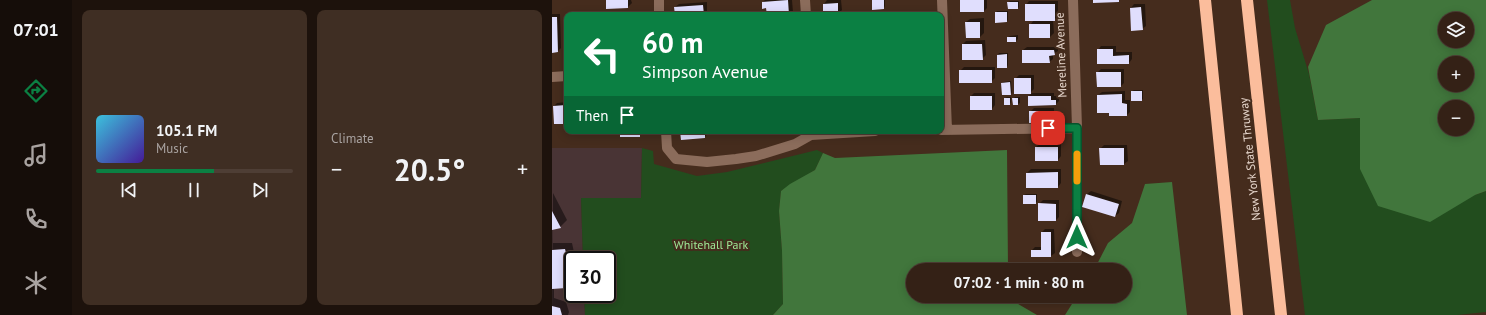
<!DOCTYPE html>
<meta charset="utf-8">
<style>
body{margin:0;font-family:"PT Sans",sans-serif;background:#3f2e23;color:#f1f3f6;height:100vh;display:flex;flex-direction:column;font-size:15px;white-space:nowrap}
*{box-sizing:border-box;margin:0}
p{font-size:13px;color:#a9a3a1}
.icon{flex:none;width:22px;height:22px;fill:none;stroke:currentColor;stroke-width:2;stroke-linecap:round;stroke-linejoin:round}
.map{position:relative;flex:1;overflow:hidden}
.panel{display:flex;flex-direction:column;gap:10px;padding:10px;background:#1d120c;width:480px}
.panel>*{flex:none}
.hud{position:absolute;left:12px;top:12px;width:380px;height:122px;border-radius:8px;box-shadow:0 2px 10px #0003,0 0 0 1px #4e3e35;background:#0b8043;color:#fff;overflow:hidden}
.fabs{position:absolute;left:886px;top:12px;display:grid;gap:8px}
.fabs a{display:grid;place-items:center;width:36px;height:36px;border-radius:50%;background:#342116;box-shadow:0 2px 10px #0003,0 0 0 1px #4e3e35;font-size:20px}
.speed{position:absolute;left:12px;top:251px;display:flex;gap:8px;font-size:20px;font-weight:700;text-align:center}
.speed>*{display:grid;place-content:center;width:52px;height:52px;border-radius:50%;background:#342116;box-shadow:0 2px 10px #0003,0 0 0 1px #4e3e35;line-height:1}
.speed .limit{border:2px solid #111;border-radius:6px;background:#fff;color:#111}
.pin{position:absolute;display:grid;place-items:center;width:34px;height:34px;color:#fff;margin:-17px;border-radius:8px;box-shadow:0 2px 6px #0006}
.me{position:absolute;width:44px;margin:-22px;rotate:0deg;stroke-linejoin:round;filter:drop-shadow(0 0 3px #0008)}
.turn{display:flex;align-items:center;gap:14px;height:84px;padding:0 12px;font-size:18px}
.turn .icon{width:52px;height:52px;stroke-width:2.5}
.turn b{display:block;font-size:28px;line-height:34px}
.then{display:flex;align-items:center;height:38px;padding:0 12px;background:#0003;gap:8px;font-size:15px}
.big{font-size:30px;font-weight:700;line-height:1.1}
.panel .card{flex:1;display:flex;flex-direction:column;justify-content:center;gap:6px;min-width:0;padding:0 14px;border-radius:8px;background:#3f2e23}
.song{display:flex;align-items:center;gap:12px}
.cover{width:48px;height:48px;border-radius:6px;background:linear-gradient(135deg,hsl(190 70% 55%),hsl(260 70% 35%))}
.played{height:4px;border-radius:2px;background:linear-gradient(90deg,#0b8043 60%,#4e3e35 60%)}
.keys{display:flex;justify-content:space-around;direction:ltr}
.heat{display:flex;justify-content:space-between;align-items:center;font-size:22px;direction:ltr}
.panel .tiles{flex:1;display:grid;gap:10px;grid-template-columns:repeat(2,1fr)}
.trip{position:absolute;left:354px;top:263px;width:226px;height:40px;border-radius:20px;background:#342116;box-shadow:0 2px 10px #0003,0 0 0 1px #4e3e35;font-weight:700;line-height:40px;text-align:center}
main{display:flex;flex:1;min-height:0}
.tab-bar{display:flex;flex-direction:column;width:72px;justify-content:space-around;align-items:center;background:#150d09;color:#a9a3a1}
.tab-bar .icon{width:28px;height:28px}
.tab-bar .on{color:#0b8043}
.tab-bar b{font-size:18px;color:#f1f3f6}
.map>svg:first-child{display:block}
.education{fill:#493435}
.green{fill:#224d1e}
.forest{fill:#41763c;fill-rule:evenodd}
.shadow{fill:#0007}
.building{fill:#e0defd}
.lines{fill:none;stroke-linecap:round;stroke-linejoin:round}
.minor{stroke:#8b6c5b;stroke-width:10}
.highway{stroke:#fbbd9c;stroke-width:12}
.route-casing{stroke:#07532c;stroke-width:10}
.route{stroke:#0b8043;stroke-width:7}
.slow{stroke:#f59e0b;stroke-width:7}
.labels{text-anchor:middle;stroke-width:4;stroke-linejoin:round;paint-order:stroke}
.street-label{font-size:12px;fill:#e7d7cd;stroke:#452c1d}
.park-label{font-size:12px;fill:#9ee996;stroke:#452c1d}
</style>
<main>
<nav class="tab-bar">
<b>07:01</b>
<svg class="icon on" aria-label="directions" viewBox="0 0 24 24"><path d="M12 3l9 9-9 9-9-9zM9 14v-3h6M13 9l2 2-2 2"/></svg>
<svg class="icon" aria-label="music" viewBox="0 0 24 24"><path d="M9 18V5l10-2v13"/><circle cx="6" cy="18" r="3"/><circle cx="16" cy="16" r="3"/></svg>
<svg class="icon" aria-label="phone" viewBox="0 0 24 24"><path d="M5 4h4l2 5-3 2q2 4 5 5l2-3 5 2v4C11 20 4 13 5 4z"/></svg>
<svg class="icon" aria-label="climate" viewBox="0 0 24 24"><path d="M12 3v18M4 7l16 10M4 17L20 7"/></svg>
</nav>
<section class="panel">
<div class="tiles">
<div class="card">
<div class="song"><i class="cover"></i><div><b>105.1 FM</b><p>Music</p></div></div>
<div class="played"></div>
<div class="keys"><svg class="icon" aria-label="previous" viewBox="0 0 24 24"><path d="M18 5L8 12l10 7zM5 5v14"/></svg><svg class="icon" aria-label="pause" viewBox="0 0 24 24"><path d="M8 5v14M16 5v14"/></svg><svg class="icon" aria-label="next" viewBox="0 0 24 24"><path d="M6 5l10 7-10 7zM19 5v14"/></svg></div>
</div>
<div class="card"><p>Climate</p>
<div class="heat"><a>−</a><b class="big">20.5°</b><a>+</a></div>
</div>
</div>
</section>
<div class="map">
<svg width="934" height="315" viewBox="0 0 934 315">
<rect width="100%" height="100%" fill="#452c1d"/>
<path class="education" d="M0,148H90L89,198H29L31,260H21V294H32L33,315H0Z"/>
<path class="green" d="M715,0H738L743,28L757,74L766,120L808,118V169L923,195L934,191V312L905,315H753Z
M90,148L101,151L102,164L145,176L175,172L265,150L271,153L263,170L229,191L227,211L230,251L231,304L221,315H33L32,294H55V260H31L29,198H89Z"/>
<path class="forest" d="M820,0H934V191L923,195L878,222L826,206L808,169V118L766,120L756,67L774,25ZM893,19H915V41H893ZM893,63H915V85H893ZM893,107H915V129H893Z
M455,150L456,270H361V296H456V298L485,315H221L231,304L230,251L227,211L229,191L238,184L263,170L271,153L283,158Z
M620,182L635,315H513L525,296H573V270H542L556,243L580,223L593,184Z"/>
<path class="shadow" d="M55,0H79L80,3L76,7Z
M213,0H240L241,12L237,15H216L215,7L211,2Z
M275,0H289L290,10L286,14L272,15V4Z
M321,0H333V6L332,8Z
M409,0H435V8L432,11Z
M458,1H467V7L466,8L456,3Z
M477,1H506V17L501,20L502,33L498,37L478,25L482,20L474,5Z
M155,2V14L154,15H124L123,7L127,4Z
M582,4H593L594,26L590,29L579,8Z
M445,11H456V20L455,21L444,13Z
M347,12V15H336L338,13Z
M0,14H8L9,48L6,51L0,52Z
M79,14V15H54Z
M432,18V33L428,37H415L414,22L418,19Z
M466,35V39L464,41L456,37L458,36Z
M433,40L434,55L430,59L411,44L414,41Z
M549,46H564V52H580V59L577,63L546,50Z
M475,47H506V51L501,54V59L497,62L471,50Z
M447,53H456V65L455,67H446V55Z
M412,67H443V78L439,82L408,71Z
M549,69H572V83L569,86L545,73Z
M467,75H482V89L478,93L463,79Z
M459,81L460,92L459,94L450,83L452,82Z
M582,90H591V99L589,100L580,91Z
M573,91V100H578V112L575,115L558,111L546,95L550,92Z
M422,93H443V105L440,109L419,96Z
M480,93H502V96H507V101L504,104L477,96Z
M455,97H459V102L458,104L453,98Z
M463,97H468V103L466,104L461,99Z
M15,102V123L2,106L5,103Z
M482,108H502V118L498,121L478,112Z
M129,131H156V133L153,137Z
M488,144H509V156L506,160L484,147Z
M552,145H575L576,161L572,164H548V149Z
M479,169H509V183L506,187L475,173Z
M539,191L570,201L567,213L563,216L531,206L535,194Z
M1,193L15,220L8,227L1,229V243H20L23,257V260H21V280L14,287L2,288V298L14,302L17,312L16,315H0Z
M474,194H485V202L483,203L472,195Z
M491,200H507V217L504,220L487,204Z
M493,229H502L503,253L499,256L480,250L483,247H490V232Z
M494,268H508V270H492Z
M490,296H506L505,297Z"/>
<path class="building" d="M54,0H76V8L54,9Z
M236,0L237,15H215L214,8L210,9V2Z
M320,0H332V9L320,10Z
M408,0H432V12H408Z
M541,0H567V2L541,3Z
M455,2H466V9H456Z
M286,3V15H271V4Z
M473,4H503V21H473Z
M151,5L152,15H123L122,7Z
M589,7L591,30L579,31L578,8Z
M443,12H455V22L443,23Z
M0,17H5L6,52L0,53Z
M413,22H428V38H414Z
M477,24H498V38H477Z
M455,37H464V42H455Z
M410,44H430L431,60H410Z
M545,49H561V56L577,55V64H545Z
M470,50H502L503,55L497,56L498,63H470Z
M455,54V68H445V55Z
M407,70H440V83H407Z
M544,72H569V87H545Z
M462,78H479V94H462Z
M458,82L459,95H450L449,83Z
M579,91H590V101H579Z
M570,94V103L575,104V116H557V113H545V95Z
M418,96H440V110H418Z
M476,96H499V100H504V105L476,106Z
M452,98H458V105H452Z
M460,98H466V105H461Z
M14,105L15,124H2L1,106Z
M477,111H499V122L477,123Z
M68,131H88V137H68Z
M128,131H153V138L129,140Z
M483,147H506V161H483Z
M547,148H572V165H548Z
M506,172V188H474V173Z
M534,194L567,204L563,217L530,207Z
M471,195H484V204H471Z
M486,203L504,204V221H486Z
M0,211L9,228L0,230Z
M489,232H499V257H479V250H489Z
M13,249L17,264V277L14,288L0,289V250Z
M0,306L8,308L10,315H0Z"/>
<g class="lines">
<path class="minor" d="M107,0V15
M253,0L254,15
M390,0L395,130
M521,0L525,128V252
M0,77L15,76
M389,130L525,128
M114,131L115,148L124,159L155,162L184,159L204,156L243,144L259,135L323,131"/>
<path class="highway" d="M653,0L685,315
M695,0L729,315"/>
</g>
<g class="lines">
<g class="route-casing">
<path id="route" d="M496,128H525V237"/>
</g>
<use href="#route" class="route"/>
<path class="slow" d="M525,154V181"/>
</g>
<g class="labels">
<g class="street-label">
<text transform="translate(509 55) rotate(-92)" y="4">Mereline Avenue</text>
<text transform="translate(698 159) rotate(-96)" y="4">New York State Thruway</text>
</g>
<g class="park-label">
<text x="159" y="249">Whitehall Park</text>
</g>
</g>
</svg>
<div class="fabs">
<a><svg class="icon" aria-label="layers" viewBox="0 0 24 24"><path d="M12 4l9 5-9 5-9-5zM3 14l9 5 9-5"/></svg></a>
<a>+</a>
<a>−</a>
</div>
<div class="speed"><div class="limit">30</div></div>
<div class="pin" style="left:496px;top:128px;background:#d93025"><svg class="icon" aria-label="arrive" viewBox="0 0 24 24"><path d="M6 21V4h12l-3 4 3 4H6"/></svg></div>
<svg class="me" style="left:525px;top:237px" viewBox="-20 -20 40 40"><path d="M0-17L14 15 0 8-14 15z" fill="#0b8043" stroke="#fff" stroke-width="4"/></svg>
<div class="trip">07:02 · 1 min · 80 m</div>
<div class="hud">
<div class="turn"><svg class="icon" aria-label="left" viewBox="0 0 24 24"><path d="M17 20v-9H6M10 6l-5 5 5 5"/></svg><div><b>60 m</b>Simpson Avenue</div></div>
<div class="then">Then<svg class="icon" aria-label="arrive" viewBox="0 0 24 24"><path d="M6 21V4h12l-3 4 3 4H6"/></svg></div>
</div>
</div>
</main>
